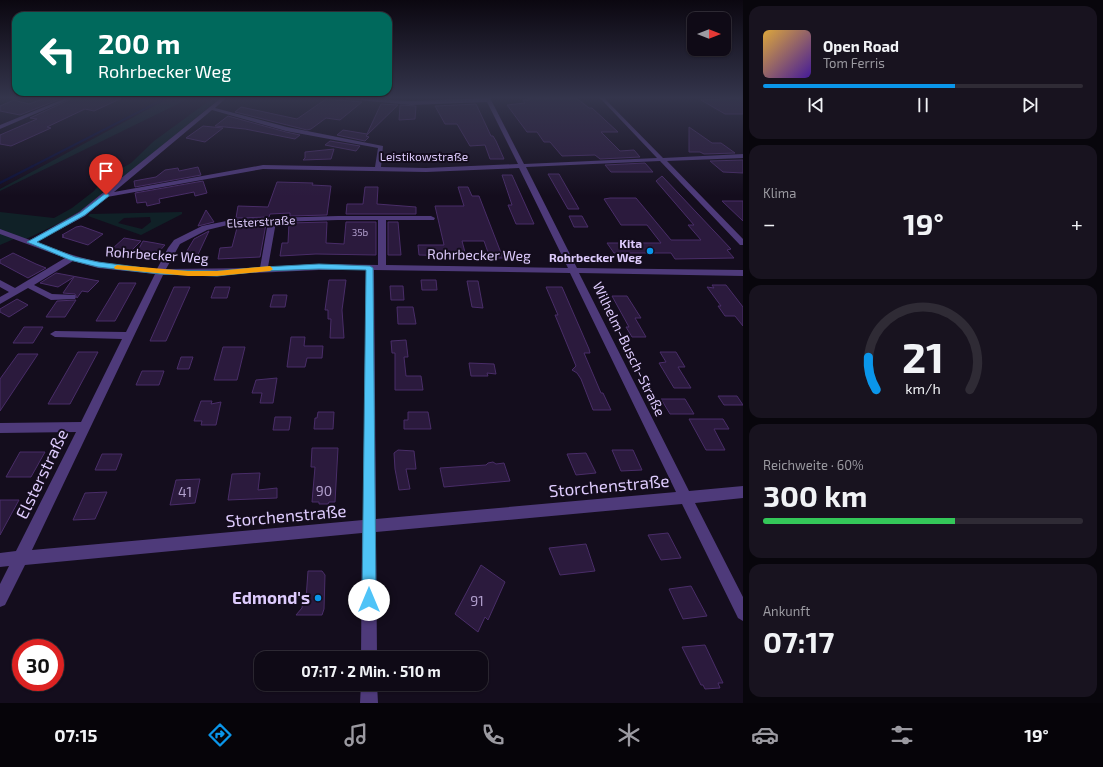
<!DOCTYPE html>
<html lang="de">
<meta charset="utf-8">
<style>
body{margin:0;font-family:"Exo 2",sans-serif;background:#18131f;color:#f1f3f6;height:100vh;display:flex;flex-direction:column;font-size:15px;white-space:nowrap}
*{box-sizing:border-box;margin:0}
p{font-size:13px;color:#9b9aa1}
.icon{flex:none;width:22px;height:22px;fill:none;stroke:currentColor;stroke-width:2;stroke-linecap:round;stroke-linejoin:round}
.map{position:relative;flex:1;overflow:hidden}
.panel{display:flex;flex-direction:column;gap:6px;padding:6px;background:#08060c;width:360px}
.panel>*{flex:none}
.hud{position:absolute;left:12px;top:12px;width:380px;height:84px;border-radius:12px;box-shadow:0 1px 3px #0004,0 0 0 1px #2f2b35;background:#00695c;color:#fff;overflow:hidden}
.needle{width:26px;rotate:90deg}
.buttons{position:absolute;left:687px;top:12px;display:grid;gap:8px}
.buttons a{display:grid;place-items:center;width:44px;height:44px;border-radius:8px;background:#0f0a16;box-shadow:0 1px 3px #0004,0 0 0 1px #2f2b35;font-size:20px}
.speed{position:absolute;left:12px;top:639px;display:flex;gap:8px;font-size:20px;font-weight:700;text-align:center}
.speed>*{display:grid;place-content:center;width:52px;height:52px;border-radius:50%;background:#0f0a16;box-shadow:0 1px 3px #0004,0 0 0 1px #2f2b35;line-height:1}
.speed .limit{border:6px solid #d22;background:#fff;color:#111}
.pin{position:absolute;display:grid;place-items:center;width:34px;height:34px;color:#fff;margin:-41px -17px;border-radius:50% 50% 50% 0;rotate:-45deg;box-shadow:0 0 4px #0007}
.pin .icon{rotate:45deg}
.me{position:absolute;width:44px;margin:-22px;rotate:0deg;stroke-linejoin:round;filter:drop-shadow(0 0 3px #0008)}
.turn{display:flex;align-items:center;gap:14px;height:84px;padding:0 20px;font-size:18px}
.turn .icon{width:52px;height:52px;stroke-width:2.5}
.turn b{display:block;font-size:28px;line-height:34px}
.big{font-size:30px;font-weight:700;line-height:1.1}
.panel .card{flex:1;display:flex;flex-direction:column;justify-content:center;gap:6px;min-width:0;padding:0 14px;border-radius:12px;background:#18131f}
.panel .dial{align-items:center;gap:0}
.dial svg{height:104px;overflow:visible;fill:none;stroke:#2f2b35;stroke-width:7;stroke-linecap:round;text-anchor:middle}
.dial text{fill:#f1f3f6;stroke:none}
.song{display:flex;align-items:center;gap:12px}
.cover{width:48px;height:48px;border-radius:6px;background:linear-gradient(135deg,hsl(40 70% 55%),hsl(260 70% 35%))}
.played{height:4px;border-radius:2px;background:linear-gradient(90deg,#0a96ea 60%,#2f2b35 60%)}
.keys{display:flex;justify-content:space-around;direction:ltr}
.heat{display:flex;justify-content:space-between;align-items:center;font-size:22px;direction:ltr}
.charge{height:6px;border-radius:3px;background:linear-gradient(90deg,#34c759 60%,#2f2b35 0)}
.trip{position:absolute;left:254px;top:651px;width:234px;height:40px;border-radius:12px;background:#0f0a16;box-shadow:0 1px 3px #0004,0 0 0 1px #2f2b35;font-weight:700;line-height:40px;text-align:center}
.menu{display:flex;height:64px;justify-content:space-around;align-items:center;background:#060409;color:#9b9aa1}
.menu .icon{width:28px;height:28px}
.menu .on{color:#0a96ea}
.menu b{font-size:18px;color:#f1f3f6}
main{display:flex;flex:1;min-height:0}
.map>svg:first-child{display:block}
.green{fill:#102127;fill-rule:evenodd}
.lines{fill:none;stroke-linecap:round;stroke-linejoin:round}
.stream-far1{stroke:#0b0f38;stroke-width:2}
.stream{stroke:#0b0f38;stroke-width:2.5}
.building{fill:#2b1a3d;stroke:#492d68}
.street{fill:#4e3a7a;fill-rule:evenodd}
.route{fill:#4fc3f7;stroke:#337fa1}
.slow{fill:#f59e0b}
.poi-dot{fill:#0a96ea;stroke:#140d1d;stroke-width:1.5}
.labels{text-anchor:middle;stroke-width:4;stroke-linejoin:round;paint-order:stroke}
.far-number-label{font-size:10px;fill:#b19fcd}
.far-street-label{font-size:12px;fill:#decbfd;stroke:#140d1d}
.far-poi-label{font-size:12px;font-weight:bold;fill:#decbfd;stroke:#140d1d;text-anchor:end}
.street-label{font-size:14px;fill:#decbfd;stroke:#140d1d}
.near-number-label{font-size:14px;fill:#b19fcd}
.near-street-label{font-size:17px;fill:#decbfd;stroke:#140d1d}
.near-poi-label{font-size:17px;font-weight:bold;fill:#decbfd;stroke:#140d1d;text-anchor:end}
</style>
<main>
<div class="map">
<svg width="743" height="703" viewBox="0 0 743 703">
<rect width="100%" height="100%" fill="#140d1d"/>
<path class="green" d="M169,98H190L0,191V189Z
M213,98H220L79,214L26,239H14L0,245V212L54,218L72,208L94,191L105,178L131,163L154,141Z
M182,212V214L141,235L88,216L90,214ZM150,217L151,222L142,229L118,223L124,218Z"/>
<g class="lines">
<path class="stream-far1" d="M31,167L166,98"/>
<path class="stream" d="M0,183L33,166"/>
</g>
<path class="building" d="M45,98L60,99L20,115L0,111V106L14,100L29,104Z
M73,98H122L94,111L85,109L47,127L51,128L11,146L0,144V135L37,119L30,118Z
M528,98H573L579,100L589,108H592L618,132H601L620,151L634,150L640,157L600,159L595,155L562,156L550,142H544L537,132H527L507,105L525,103L523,100H530Z
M743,98V114H725L701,100Z
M326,99L362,102L340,120L326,118L311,129L307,130L235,112L241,107L297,119Z
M381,104L398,105L366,136L369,137L365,141L337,135L343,130L367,134Z
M476,104L491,136H493L496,141L504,159H490L485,145L470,146L457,124H445L435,106Z
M400,105L416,106L415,119L399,120Z
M228,116L286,132L300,135L295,139L245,129L215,126Z
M203,126L223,128L205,142L186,138Z
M689,127L712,143H721L735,153L704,154L700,152H689Z
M330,141L360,146L356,151L325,145Z
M334,149L331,159L303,160L305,158V152Z
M743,160V173L723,172L710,161Z
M645,163L653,172H611L605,165Z
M198,167L201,175L135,187L134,181L156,177L165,170L178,168L179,171Z
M548,174H559L579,209H568Z
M502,175H512L534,224H516L508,205H512Z
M662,176L731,249L727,250L734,258L675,259L671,253H614L607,243H661L647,225H621L604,199L610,198H636L671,240H701L688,225H694L656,181Z
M203,181L207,193L195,196L194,192L159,199L160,203L147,206L146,202L137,203L135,193Z
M277,182L313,183L312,185L331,186L327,215L290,216V213L270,214L269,217L236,218L238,206L268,207Z
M365,187H378L377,204L416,207V214H346L347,204H363Z
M458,187H468L472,196H479L503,258H490L484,241H462L466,256L419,255L418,245H444L435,206H464Z
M722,201H743V221Z
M206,210L214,222L198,226Z
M569,216H582L588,227H574Z
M327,222L326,243L344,244L346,222H376V255L316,254L280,256L282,243H288L289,223Z
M388,222H398L401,255H388Z
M238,224H266L260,257L218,259L220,248L232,247Z
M81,226L103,234L88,245L62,237L64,236L62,235L76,227Z
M209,231L195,261H181L194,239Z
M124,238L141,241L129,253L111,250Z
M143,241L155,243L165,245L154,257L136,254Z
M13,253L36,264L46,268L28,278L0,263V260Z
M56,273L99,281L88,292L82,291L77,298L75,294L63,293L74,277L58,287L40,283Z
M329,280H346L342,310L344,338H330L331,319H328V310H325Z
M421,280H436L437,290H422Z
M467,281H478L483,308L472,307Z
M119,283H136L115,321H96Z
M712,285H726L743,307V326L735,316H725L718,306H721L707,287L714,288Z
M390,286H403L404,300H391Z
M174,287H190L166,341H150Z
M215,287H230L227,298H211Z
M546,287H562L589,349L590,353H584L601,393H603L611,410H593L581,379L577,373L572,370L576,366L555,315H558Z
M273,295H287L285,307H270Z
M612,296H627L641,318H635L646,337H632L626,327H629Z
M17,299L28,305L9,317L0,312V309Z
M76,300L65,317H46L57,301Z
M397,307H413L416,324H398Z
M24,327H43L33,343H13Z
M291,337H305L304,346H323L322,358H307L305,367H287Z
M406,340L408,357H404L406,376H421L423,390H395V353H392L391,341Z
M223,347H245L237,380H214Z
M78,352H98L70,404H48Z
M660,352H676L685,367H678L691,388H674L659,363L666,362Z
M18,354H38L0,411V379Z
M181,357H193L189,369H177Z
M469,363L494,364L496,374L487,373L488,376H471Z
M142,371H164L159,385H136Z
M277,378L273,403H260L262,393H252L256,380Z
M718,396H737L743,405H724Z
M661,399H685L694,414H670Z
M201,401H212L211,404L221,402L216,425H201L202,421H194Z
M318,412H334L333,429H314L315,418H317Z
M408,412H428L431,429H404V420H408Z
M275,417H291L289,430H273Z
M689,419H723L729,429H714L725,450H706Z
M312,448H338L335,502H329L328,504H319V502H312L315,467H311Z
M398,450L414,451L416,469H406L410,489L399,490L395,469L394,453Z
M612,450H633L642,470L621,471Z
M20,452H45L31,477H6Z
M586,453L596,473L576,475L567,454Z
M102,454H122L116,470H95Z
M493,462L496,464L504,463L510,481L444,487L440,468L486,465L488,463Z
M260,473L258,490L277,488V498L228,500L232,474Z
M200,479L195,503L170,505L176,480Z
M107,492L95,519L73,520L85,493Z
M0,500H19L0,535Z
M668,533L681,558L661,560L648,535Z
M586,544L595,571L560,575L549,548Z
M481,565L505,582L488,620L485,617L478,632L455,614Z
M308,571H322L325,575L324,609L322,615H296L302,608L303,599H306Z
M691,586L707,616L683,619L669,589Z
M705,645L723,683H718L720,688L705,689L703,685H701L682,647Z"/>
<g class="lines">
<path class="street" d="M66,98H72L0,129V125Z
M221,98H226L215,108L287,127L383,146L381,167L426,168L518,164L487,102L411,105L347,99L345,98L411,101L490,98L524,164L657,158L600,98H604L663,158L743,154V158L667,161L743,239V245H740L660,161L526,167L577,268L743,270V276L579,273L689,491L743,486V498L695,503L743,597V621L738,618L682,504L376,532L377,658H361L362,533L25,565L5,605L0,607V584L9,566L0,567V553L16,551L76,432L0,433V423L81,422L122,339L55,337L50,334L55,331L126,332L155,274L98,268L73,261L34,285L52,294L75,295L76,297L75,299L51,300L28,288L0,304V297L9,292L0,287V280L15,288L65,258L0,234V229L30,240L79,212ZM212,110L286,131L378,148L375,167L263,165L114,192ZM519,168L568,268L386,265V220H434L435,218L431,216H338L236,219L202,226L174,240L168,248L157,269C115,268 76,258 36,242L85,216L107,197L263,169L426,172ZM338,220H378V265L319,264L268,267L276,222ZM268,222L260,268L166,269L180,244L207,230L236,223ZM319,270H366L363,520L32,550L163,275H208ZM374,270L570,273L676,492L376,519Z
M361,684H377L378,703H360Z"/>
</g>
<linearGradient id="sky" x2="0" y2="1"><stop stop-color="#0b0710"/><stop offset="0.5" stop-color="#34354c"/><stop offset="1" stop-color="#34354c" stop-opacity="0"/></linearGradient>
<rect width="743" height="196" fill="url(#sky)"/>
<path class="route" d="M106,193L109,195V196L85,215L37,242L75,257L98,262L160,270L217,271L264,267L319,264L370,266L373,268L376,600L374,605L369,607L364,605L362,600L366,270L319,269L264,271L217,276L160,274L98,267L70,260L27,242L80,213Z"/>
<path class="slow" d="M117,265L188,271H217L270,266L273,269L270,271L217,276H188L115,269L114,267Z"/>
<g class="poi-dot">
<circle cx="650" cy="251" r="4"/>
<circle cx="318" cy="598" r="4"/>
</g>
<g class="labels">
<g class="far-number-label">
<text x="360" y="236">35b</text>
</g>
<g class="far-street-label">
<text x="424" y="161">Leistikowstraße</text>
<text transform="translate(261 222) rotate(-3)" y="4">Elsterstraße</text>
</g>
<g class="far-poi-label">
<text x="642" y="248">Kita<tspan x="642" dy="14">Rohrbecker Weg</tspan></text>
</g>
<g class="street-label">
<text transform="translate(157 255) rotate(4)" y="5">Rohrbecker Weg</text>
<text transform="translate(479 255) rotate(1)" y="5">Rohrbecker Weg</text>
<text transform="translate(629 349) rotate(64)" y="5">Wilhelm-Busch-Straße</text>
</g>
<g class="near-number-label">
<text x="324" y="496">90</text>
<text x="185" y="497">41</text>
<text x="477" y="606">91</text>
</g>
<g class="near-street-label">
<text transform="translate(42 474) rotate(-64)" y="6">Elsterstraße</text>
<text transform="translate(609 486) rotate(-5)" y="6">Storchenstraße</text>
<text transform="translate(286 516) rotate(-5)" y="6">Storchenstraße</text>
</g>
<g class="near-poi-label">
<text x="310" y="604">Edmond's</text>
</g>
</g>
</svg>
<div class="buttons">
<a><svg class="needle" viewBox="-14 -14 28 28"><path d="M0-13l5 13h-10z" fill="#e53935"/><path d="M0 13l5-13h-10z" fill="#9b9aa1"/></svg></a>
</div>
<div class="speed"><div class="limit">30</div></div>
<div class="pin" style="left:106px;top:195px;background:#d93025"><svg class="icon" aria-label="arrive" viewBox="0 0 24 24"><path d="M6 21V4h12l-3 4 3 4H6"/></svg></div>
<svg class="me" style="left:369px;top:600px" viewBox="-20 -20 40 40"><circle r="19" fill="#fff"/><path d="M0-13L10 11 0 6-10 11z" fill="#4fc3f7"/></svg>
<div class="trip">07:17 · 2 Min. · 510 m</div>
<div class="hud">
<div class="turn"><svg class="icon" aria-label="left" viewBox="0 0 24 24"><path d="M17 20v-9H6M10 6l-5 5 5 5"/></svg><div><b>200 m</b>Rohrbecker Weg</div></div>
</div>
</div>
<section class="panel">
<div class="card">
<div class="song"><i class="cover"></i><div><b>Open Road</b><p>Tom Ferris</p></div></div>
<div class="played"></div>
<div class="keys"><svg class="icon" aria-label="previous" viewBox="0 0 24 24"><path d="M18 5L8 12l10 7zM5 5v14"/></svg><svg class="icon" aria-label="pause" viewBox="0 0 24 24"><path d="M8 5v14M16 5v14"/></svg><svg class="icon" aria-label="next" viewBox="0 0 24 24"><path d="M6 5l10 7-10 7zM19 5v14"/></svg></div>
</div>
<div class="card"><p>Klima</p>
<div class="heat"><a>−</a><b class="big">19°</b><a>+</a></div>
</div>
<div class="card dial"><svg viewBox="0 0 100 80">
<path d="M14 69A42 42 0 1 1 86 69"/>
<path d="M14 69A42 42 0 0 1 8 44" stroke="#0a96ea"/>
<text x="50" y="56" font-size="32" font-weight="700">21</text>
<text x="50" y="72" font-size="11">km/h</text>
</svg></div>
<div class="card"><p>Reichweite · 60%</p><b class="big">300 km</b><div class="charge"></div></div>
<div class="card"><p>Ankunft</p><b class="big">07:17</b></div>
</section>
</main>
<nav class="menu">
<b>07:15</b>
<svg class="icon on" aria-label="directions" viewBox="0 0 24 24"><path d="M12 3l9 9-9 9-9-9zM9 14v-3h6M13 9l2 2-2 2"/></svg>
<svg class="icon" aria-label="music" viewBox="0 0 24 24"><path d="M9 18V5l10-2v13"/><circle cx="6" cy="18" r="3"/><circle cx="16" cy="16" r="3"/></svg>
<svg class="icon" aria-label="phone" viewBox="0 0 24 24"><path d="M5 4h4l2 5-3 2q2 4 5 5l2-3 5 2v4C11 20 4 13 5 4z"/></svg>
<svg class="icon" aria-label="climate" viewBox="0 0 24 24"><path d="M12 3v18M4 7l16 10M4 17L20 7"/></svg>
<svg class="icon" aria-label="car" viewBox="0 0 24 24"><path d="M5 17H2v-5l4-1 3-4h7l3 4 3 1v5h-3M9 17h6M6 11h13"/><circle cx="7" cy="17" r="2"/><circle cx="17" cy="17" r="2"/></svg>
<svg class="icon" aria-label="filters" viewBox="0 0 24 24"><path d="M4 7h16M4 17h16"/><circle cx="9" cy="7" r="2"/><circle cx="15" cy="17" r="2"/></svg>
<b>19°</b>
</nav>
